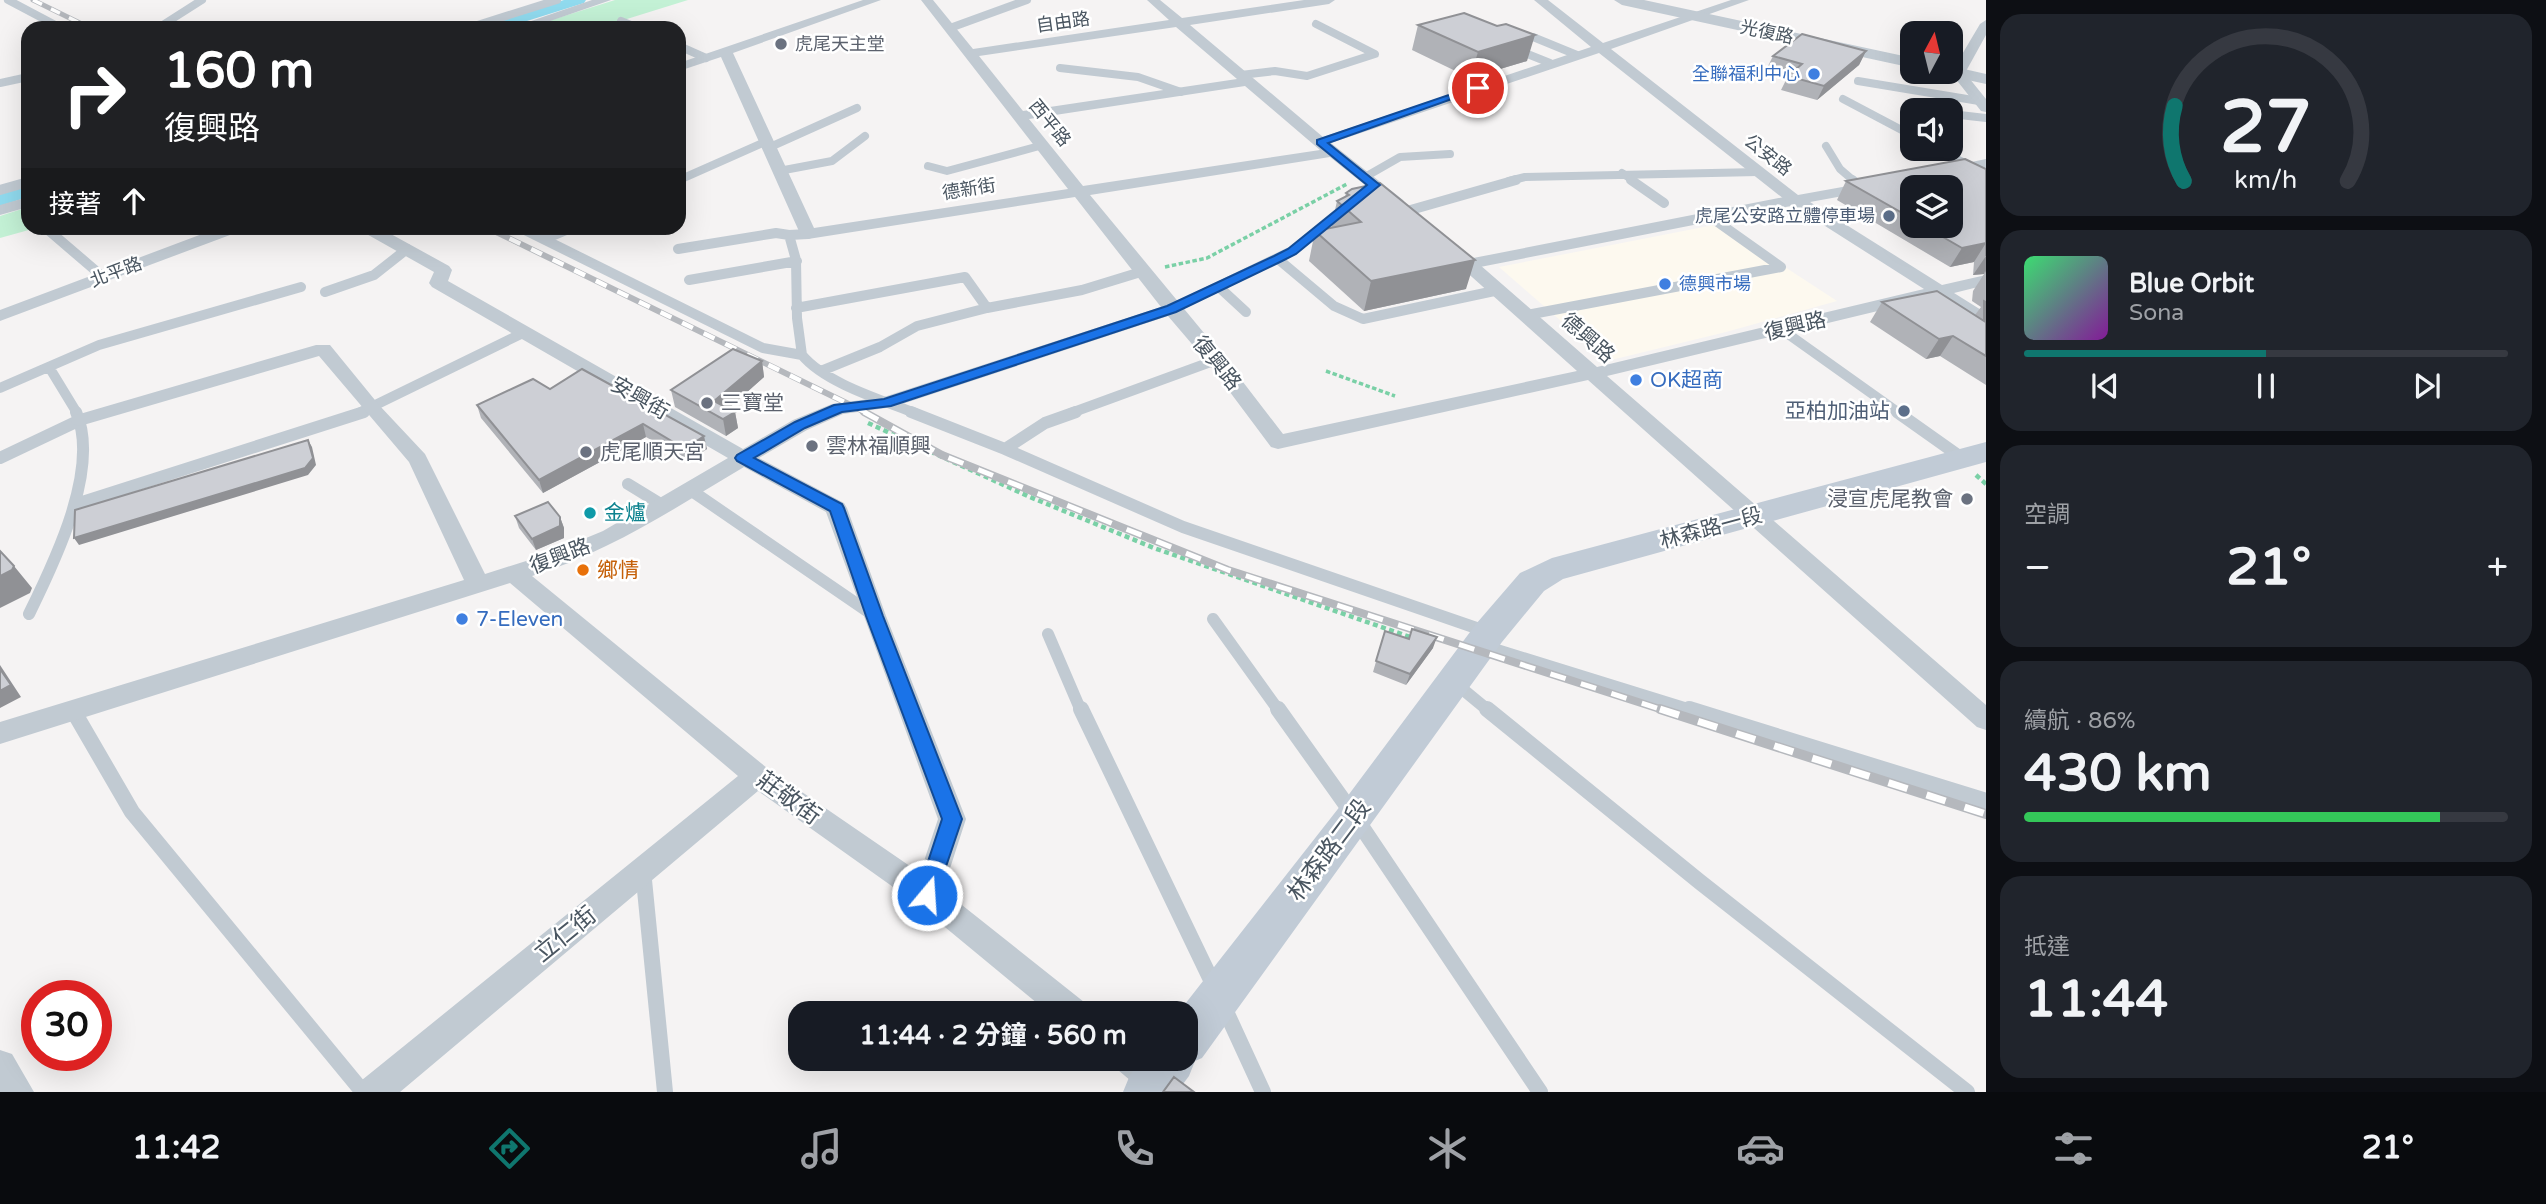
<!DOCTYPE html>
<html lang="zh-TW">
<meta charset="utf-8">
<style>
body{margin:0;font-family:"Varela Round","Noto Sans TC",sans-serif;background:#20242c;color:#f1f3f6;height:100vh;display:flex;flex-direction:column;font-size:26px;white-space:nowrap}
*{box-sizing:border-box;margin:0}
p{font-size:23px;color:#9ea1a6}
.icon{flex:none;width:38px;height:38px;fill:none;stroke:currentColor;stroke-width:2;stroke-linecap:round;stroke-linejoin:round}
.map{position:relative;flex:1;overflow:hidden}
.panel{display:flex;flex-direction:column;gap:14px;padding:14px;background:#0d0f14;width:560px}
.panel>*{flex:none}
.top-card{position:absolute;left:21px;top:21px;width:665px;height:214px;border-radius:21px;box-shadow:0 7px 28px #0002;background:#202124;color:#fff;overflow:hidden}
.needle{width:46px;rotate:7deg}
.fabs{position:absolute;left:1900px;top:21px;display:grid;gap:14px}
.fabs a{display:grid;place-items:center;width:63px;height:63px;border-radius:14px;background:#171b24;box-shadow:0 7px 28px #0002;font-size:35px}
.speed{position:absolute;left:21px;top:980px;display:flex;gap:14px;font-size:35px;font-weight:700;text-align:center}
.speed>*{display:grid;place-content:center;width:91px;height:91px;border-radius:50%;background:#171b24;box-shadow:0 7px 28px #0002;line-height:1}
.speed .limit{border:10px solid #d22;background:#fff;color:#111}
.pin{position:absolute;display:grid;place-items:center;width:60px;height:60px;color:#fff;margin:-30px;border:4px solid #fff;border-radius:50%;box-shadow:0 2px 7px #0007}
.me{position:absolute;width:77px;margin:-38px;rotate:18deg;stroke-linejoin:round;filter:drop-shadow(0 0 5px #0008)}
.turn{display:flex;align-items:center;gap:24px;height:147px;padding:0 28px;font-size:32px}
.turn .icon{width:91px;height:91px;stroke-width:2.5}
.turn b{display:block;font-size:49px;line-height:60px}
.then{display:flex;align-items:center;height:66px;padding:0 28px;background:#0003;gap:14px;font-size:26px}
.big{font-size:52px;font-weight:700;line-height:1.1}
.panel .widget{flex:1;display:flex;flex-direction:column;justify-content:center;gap:10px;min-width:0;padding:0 24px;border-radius:21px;background:#20242c}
.panel .dial{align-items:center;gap:0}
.dial svg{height:182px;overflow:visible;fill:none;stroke:#363941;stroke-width:7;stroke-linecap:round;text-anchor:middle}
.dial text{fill:#f1f3f6;stroke:none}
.song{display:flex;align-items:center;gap:21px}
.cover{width:84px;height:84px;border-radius:10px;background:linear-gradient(135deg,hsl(140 70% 55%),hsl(290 70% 35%))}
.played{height:7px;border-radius:4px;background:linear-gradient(90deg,#0f766e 50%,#363941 50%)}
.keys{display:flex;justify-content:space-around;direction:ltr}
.heat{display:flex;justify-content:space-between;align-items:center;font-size:38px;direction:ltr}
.charge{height:10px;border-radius:5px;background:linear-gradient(90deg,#34c759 86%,#363941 0)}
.trip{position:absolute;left:788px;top:1001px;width:410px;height:70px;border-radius:21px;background:#171b24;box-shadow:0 7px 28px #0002;font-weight:700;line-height:70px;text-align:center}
.tab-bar{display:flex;height:112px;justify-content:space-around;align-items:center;background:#090b0e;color:#9ea1a6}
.tab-bar .icon{width:49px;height:49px}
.tab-bar .current{color:#0f766e}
.tab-bar b{font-size:32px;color:#f1f3f6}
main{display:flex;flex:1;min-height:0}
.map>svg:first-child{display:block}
.commercial{fill:#fdf9ef}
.green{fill:#c3f1d5}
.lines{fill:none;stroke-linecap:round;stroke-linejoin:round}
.canal{fill:#90daee;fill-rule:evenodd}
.path-far1{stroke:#7ad0a6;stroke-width:3.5;stroke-dasharray:4.5 2.5;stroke-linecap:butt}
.path{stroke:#7ad0a6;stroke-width:4.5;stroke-dasharray:5 3.5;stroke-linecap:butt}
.service-far3{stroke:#c1cad2;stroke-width:8}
.service-far2{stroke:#c1cad2;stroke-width:10}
.service-far1{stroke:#c1cad2;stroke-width:12}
.service{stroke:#c1cad2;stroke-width:16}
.minor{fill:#c1cad2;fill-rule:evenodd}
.tertiary{fill:#c1cad2;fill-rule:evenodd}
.secondary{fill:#c1cbd6;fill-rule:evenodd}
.rail-far3-casing{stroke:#b5b8bd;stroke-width:5}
.rail-far2-casing{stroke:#b5b8bd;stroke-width:6}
.rail-far1-casing{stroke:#b5b8bd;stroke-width:8}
.rail-casing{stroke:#b5b8bd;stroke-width:10}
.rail-far3{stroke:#fff;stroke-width:3.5;stroke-dasharray:10;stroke-linecap:butt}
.rail-far2{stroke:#fff;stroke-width:4.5;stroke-dasharray:12;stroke-linecap:butt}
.rail-far1{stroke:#fff;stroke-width:5;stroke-dasharray:16;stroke-linecap:butt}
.rail{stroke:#fff;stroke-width:7;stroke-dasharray:20;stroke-linecap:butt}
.wall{fill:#b0b2b7;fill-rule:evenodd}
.shaded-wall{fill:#909195}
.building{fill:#cdcfd5;stroke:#909195;stroke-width:2}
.route{fill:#1a73e8;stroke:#114b97;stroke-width:2}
.worship-dot{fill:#6b7280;stroke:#fff;stroke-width:2.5}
.shop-dot{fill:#3f7fe0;stroke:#fff;stroke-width:2.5}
.service-dot{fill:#5c6f8a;stroke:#fff;stroke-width:2.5}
.culture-dot{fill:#0f9aa8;stroke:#fff;stroke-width:2.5}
.food-dot{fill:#e8710a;stroke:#fff;stroke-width:2.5}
.labels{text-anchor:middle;stroke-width:5;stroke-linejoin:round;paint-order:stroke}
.far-street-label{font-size:18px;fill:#4a5661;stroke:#fff}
.far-worship-label{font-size:18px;fill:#5b616d;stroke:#fff;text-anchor:start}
.far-shop-label{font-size:18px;fill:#366cbe;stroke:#fff;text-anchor:end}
.far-service-label{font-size:18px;fill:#4e5e75;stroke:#fff;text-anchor:end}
.street-label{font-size:21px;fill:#4a5661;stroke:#fff}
.shop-label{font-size:21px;fill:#366cbe;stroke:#fff;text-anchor:start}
.worship-label{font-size:21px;fill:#5b616d;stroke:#fff;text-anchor:start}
.service-label{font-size:21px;fill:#4e5e75;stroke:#fff;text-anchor:end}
.culture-label{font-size:21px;fill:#0d838f;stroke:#fff;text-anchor:start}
.food-label{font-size:21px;fill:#c56008;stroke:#fff;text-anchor:start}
.near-street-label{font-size:24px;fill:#4a5661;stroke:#fff}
</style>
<main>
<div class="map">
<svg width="1986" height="1092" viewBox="0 0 1986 1092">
<rect width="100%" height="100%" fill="#f5f3f3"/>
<path class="commercial" d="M1719,224L1837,301L1726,332L1607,361L1499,267Z"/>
<path class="green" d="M615,0H688L598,28H526Z
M28,207V228H36L0,238V216Z"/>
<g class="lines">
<path class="canal" d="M564,0H586L584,3L505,28H483L485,25Z
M28,185V197L0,206V194Z"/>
<path class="path-far1" d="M1165,267L1207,258L1347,184
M1326,371L1395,396"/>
<path class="path" d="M868,423L1030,497L1154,548L1413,638
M1976,475L1986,484"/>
<path class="service-far3" d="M8,0L61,28
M621,21L638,28
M158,28L202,0
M468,28L557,0
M950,28L1027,0
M1522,42L1533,37L1577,55
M679,46L706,58
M1515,49L1550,63
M1060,68L1138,77L1181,92
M1241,75L1275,71L1307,76L1375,54L1316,24
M1858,81L1979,101
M0,83L28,77
M1843,99L1913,136
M1951,114L1986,118
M1826,146L1840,169L1854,181
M768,148L857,108
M1937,149L1971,166
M928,166L947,171L1043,145
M779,171L832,161L865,136
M1622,173L1634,181
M1365,177L1400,157L1450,154
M679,180L765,142
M1509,181L1525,177L1758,172"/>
<path class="service-far2" d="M1631,180L1664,203
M1852,180L1862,188
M0,190L28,182
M1407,211L1516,180
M207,228L215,234
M521,228L763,348L802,355C825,383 882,400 915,413
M47,229L103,277
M545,239L571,228
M678,249L776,233L789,235
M1278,259L1334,306L1363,319L1499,290
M1469,264L1795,200
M689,280L797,261
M1220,288L1246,312
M325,292L374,275L407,249
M796,308L965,277L987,308
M1172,309L1292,251L1346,207
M1527,315L1781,267L1712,218
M1781,329L1899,413
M802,355L797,318L796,260L789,235L808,234
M49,367L77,413
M821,371L880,347L917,326L987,308L1082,290L1144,271
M0,388L99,345L301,287
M359,413L525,332
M1071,413L1216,360"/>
<path class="service-far1" d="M911,412L1005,449L1183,527L1488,632
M1897,412L1962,458
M1005,449L1045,423L1076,412
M0,458L80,420
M628,484L664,506
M689,489L873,615
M76,504L364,412
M29,614C54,563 101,468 76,412
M1213,619L1279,711
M1048,634L1081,711
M1481,645L1694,711
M1455,683L1489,711"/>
<path class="service" d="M1081,709L1215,988
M1278,709L1355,817L1540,1092
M1487,709L1700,882L1967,1092
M1689,709L1986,801
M74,712L132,812L363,1092
M643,870L665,1092
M1223,1005L1263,1092"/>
<path class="minor" d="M592,0H611L530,28H511Z
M863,0H881L733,53L814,228L1068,189L921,0H933L973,49L1169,20L1147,0H1160L1182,18L1304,0H1335L1329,4L1190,25L1323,137L1591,47L1534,0H1548L1603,43L1731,0H1749L1611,49L1798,195L1870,182L1876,184L1878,187L1876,190L1810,202L1942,285L1986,275V285L1954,293L1986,313V327L1936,297L1607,376L1986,705V730L1977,727L1588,380L1278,449L1271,447L1209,364L1168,316L893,407L843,414L807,430L759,458L844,503L847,508L886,616L966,819L943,890L1084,1002L1089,1013H1049L917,904L758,791L400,1092H357L362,1080L738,776L510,583L0,744V722L464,580L409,462L319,356L80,426L73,424L70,420L73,416L316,345H330L379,405L425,454L485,574L545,555L603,531L728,458L432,287L429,283L434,272L363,232L361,228H380L449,266L452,270L448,281L743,449L793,420L832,404L884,397L1161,307L1075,197L808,239L802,238L721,57L679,71V63ZM1176,27L1237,79L1023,111L979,56ZM1599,53L1789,203L1924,289L1597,367L1456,244L1450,243L1441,248L1444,252L1577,371L1283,434L1223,356L1090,195L1330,157L1391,206H1403L1405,203L1403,200L1331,143ZM1245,86L1320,150L1083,186L1029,119ZM744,467L826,512L938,819L920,873L767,768L532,576C609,552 675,508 744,467Z
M1986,20V35L1965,73L1986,99V112L1981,111L1951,73L1980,24Z
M1986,159V169L1948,176L1940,171L1943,168Z
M28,197V207L0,215V205Z
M218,228H240L238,232L0,321V310Z
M0,1050L12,1054L34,1092H0Z
M1114,1059C1140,1058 1161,1052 1173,1080L1168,1092H1144L1118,1070Z"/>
<path class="tertiary" d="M1614,0H1644L1913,58V68L1622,5Z
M1951,66L1986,74V84L1945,75L1943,72H1951Z"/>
<path class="secondary" d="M1986,442V462L1563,579L1544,591L1502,642L1202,1058L1195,1061L1189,1076L1177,1092H1123L1130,1075L1142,1059H1185V1013H1178L1341,805L1476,624L1520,573L1552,558Z"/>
<g class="rail-far3-casing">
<path id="rail-far3" d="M33,0L90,28"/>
</g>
<g class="rail-far2-casing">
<path id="rail-far2" d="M488,228L867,413"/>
</g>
<g class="rail-far1-casing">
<path id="rail-far1" d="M864,412L942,455L1228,570L1666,711"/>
</g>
<g class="rail-casing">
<path id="rail" d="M1660,709L1986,814"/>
</g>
<use href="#rail-far3" class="rail-far3"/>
<use href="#rail-far2" class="rail-far2"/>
<use href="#rail-far1" class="rail-far1"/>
<use href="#rail" class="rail"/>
</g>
<path class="wall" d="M1418,25L1527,61L1470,78L1412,50Z
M1866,51L1859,65L1817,100L1781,90L1788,76L1766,70L1773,56Z
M1986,169V385L1940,356L1926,359L1870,322L1882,302L1975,315L1981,307L1972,301L1973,291L1984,274L1973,275L1974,262L1950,267L1837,200L1846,181ZM1913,187L1951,226H1913Z
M1346,193L1466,289L1364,311L1309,261L1315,231L1331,228L1337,201L1345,197Z
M762,361L764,377L729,408L735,412L738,428L726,436L675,407L671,390Z
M550,389L707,449L688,461L646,437L543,493L481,418L477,405Z
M515,516L560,517L564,528V538L536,550L519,528Z
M1385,631L1433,648L1406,685L1373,672Z"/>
<path class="shaded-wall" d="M1535,35L1527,61L1470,78L1478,52Z
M1866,51L1859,65L1817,100L1824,86Z
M1986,243L1974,262L1950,267L1962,248Z
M1986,256V273L1985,271L1984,274L1973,275Z
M1475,260L1466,289L1364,311L1371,281Z
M1953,336L1940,356L1926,359L1939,339Z
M762,361L764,377L718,418L714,401Z
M735,412L738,428L726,436L723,419Z
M643,424L646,437L543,493L539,480Z
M704,436L707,449L688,461L685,449Z
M308,440L312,447L316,465L308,475L79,545L74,538Z
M560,517L564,528V538L536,550L532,539Z
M14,566L32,588L30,593L0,608V576Z
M1437,637L1433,648L1406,685L1410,674Z
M0,665L21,697L0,708Z"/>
<path class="building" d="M1464,13L1497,26L1506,24L1535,35L1478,52L1418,25Z
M1802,34L1866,51L1824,86L1788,76L1802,64L1773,56Z
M1965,159L1986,169V256V243L1962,248L1924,226H1951V187H1913V219L1846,181Z
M1380,183L1475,260L1371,281L1315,231L1361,222L1337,201L1349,195L1346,193L1352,189Z
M1937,291L1984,321V301L1986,302V356L1953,336L1939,339L1882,302Z
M733,349L762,361L714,401L735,412L723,419L671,390Z
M582,369L704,436L685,449L643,424L539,480L477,405L533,379L550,389Z
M308,440L313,458L305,468L74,538L75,510Z
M548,502L560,517V526L532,539L515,516Z
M0,551L14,566L12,570L0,576Z
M1412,629L1437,637L1410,674L1376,661L1385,631L1409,639Z
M0,669L11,685L0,691Z
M1174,1077L1194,1092H1163Z"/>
<path class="route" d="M1475,86L1483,88L1328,143L1380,185L1296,254L1282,261L1176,312L891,406L842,412L805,428L754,458L842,504L844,508L883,616L962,819L934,902L927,905L920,902L917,895L942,819L866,616L830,511L737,461L735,458L737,455L795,422L834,405L884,399L1167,306L1274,256L1288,249L1367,185L1317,144V140Z"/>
<g class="worship-dot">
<circle cx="781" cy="44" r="7"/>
<circle cx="707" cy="403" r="7"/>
<circle cx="812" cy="446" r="7"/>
<circle cx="586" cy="452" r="7"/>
<circle cx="1967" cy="499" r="7"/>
</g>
<g class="shop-dot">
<circle cx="1814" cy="74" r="7"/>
<circle cx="1665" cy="284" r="7"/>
<circle cx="1636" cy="380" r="7"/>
<circle cx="462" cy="619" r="7"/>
</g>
<g class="service-dot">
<circle cx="1889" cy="216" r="7"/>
<circle cx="1904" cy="411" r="7"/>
</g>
<circle class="culture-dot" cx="590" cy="513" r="7"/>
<circle class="food-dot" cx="583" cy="570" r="7"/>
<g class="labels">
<g class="far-street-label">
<text transform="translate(1063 22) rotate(-8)" y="6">自由路</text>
<text transform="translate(1767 32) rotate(12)" y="6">光復路</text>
<text transform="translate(1050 123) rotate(51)" y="6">西平路</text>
<text transform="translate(1768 155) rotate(38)" y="6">公安路</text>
<text transform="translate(969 189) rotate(-9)" y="6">德新街</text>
<text transform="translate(116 272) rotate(-21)" y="6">北平路</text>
</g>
<g class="far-worship-label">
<text x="795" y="50">虎尾天主堂</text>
</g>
<g class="far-shop-label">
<text x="1800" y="80">全聯福利中心</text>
<text x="1679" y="290" text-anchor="start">德興市場</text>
</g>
<g class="far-service-label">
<text x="1875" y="222">虎尾公安路立體停車場</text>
</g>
<g class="street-label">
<text transform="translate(1795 326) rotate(-13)" y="7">復興路</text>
<text transform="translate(1588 338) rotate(41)" y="7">德興路</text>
<text transform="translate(1217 363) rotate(51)" y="7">復興路</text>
<text transform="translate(640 398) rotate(30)" y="7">安興街</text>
<text transform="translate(1711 528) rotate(-15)" y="7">林森路一段</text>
<text transform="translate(560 556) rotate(-21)" y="7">復興路</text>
</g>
<g class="shop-label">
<text x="1650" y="387">OK超商</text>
<text x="476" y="626">7-Eleven</text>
</g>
<g class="worship-label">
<text x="721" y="410">三寶堂</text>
<text x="826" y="453">雲林福順興</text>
<text x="600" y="459">虎尾順天宮</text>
<text x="1953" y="506" text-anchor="end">浸宣虎尾教會</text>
</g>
<g class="service-label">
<text x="1890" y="418">亞柏加油站</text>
</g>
<g class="culture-label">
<text x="604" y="520">金爐</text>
</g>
<g class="food-label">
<text x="597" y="577">鄉情</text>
</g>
<g class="near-street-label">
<text transform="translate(789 798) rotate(36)" y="8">莊敬街</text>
<text transform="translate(1329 850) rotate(-53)" y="8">林森路二段</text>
<text transform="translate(565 934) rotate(-39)" y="8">立仁街</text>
</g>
</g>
</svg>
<div class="fabs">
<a><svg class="needle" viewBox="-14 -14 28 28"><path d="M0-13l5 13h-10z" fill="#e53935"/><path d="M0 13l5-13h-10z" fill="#9ea1a6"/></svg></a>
<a><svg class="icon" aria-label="sound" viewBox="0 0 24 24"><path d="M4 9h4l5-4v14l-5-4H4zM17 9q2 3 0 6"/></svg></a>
<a><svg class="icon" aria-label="layers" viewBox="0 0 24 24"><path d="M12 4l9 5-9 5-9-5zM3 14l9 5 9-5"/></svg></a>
</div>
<div class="speed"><div class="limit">30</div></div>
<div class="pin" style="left:1478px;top:88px;background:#d93025"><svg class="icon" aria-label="arrive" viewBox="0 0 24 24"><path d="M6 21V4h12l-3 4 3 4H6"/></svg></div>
<svg class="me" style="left:927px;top:895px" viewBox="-20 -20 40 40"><circle r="17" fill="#1a73e8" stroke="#fff" stroke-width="3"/><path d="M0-11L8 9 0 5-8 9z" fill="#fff"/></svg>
<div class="trip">11:44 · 2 分鐘 · 560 m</div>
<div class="top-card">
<div class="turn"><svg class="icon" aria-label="right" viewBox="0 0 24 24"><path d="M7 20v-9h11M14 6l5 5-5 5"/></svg><div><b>160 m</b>復興路</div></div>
<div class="then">接著<svg class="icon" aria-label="ahead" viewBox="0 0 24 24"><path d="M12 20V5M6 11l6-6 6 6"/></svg></div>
</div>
</div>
<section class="panel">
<div class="widget dial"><svg viewBox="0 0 100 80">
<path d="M14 69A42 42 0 1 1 86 69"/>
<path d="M14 69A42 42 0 0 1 10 36" stroke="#0f766e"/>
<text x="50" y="56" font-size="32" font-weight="700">27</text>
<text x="50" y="72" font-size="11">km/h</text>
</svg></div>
<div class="widget">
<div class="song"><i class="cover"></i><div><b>Blue Orbit</b><p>Sona</p></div></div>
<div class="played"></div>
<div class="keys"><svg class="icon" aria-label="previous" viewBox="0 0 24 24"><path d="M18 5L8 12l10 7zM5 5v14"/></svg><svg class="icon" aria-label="pause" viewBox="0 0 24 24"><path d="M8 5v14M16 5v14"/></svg><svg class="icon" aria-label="next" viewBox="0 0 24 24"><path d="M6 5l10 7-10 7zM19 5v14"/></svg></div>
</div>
<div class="widget"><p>空調</p>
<div class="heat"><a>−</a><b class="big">21°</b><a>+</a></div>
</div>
<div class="widget"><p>續航 · 86%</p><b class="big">430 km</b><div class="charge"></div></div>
<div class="widget"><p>抵達</p><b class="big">11:44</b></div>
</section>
</main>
<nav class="tab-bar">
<b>11:42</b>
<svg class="icon current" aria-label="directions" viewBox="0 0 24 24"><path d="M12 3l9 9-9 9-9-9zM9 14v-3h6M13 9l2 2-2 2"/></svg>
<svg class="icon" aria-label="music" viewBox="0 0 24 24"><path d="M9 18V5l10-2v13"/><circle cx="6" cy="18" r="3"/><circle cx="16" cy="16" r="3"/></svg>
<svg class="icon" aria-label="phone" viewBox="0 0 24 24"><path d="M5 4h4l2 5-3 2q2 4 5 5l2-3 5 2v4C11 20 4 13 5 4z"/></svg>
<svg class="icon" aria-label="climate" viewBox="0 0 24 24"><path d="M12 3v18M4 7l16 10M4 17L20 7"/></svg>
<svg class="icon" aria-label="car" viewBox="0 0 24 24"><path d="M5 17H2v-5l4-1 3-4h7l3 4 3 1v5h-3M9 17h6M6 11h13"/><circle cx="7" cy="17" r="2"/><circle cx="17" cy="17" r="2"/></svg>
<svg class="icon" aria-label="filters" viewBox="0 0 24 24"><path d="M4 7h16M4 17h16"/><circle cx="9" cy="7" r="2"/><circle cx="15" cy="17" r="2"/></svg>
<b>21°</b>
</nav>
